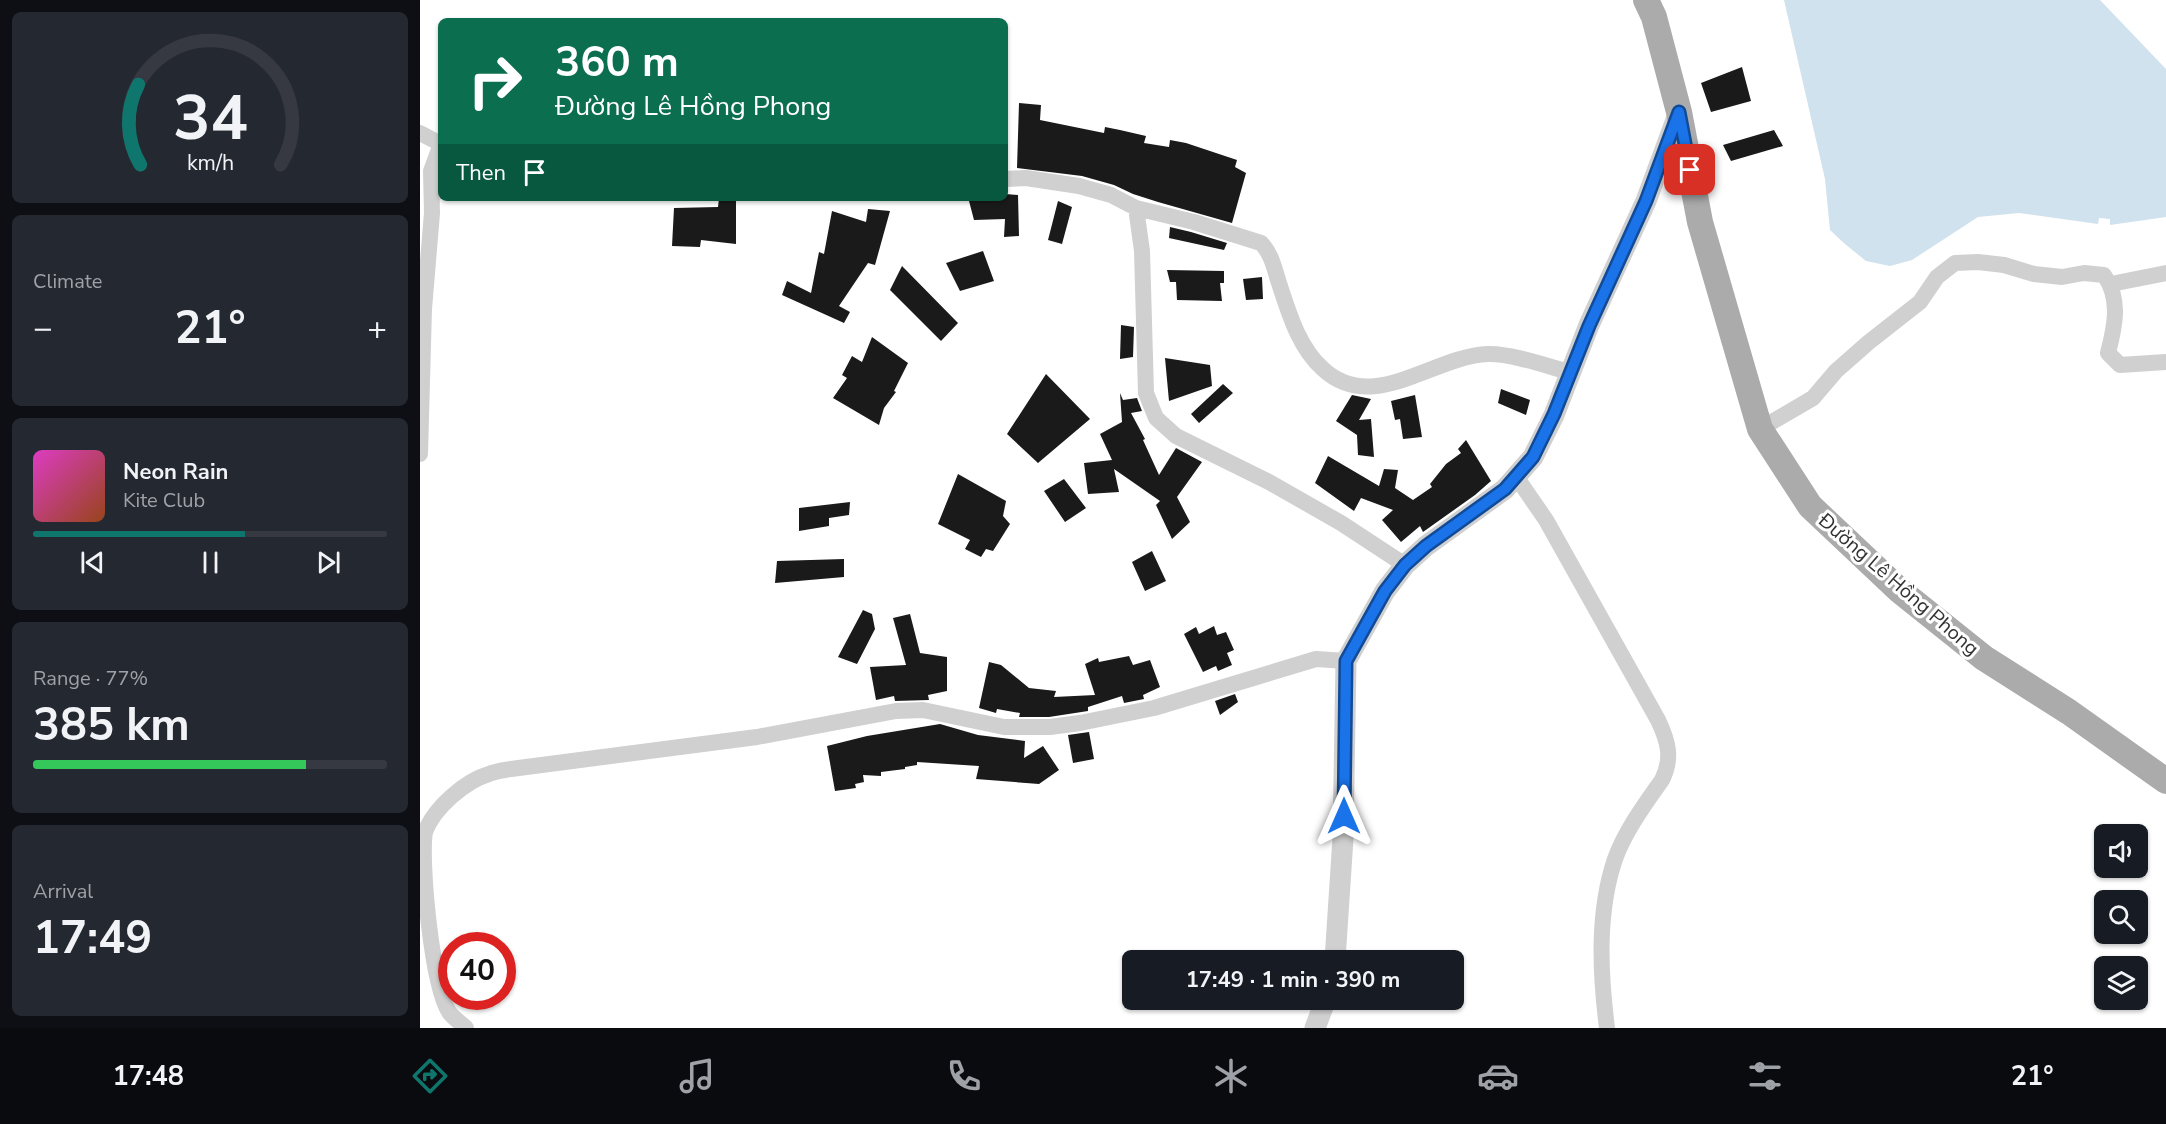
<!DOCTYPE html>
<meta charset="utf-8">
<style>
body{margin:0;font-family:"Nunito Sans",sans-serif;background:#242831;color:#f1f3f6;height:100vh;display:flex;flex-direction:column;font-size:22px;white-space:nowrap}
*{box-sizing:border-box;margin:0}
p{font-size:20px;color:#9ea1a6}
.icon{flex:none;width:33px;height:33px;fill:none;stroke:currentColor;stroke-width:2;stroke-linecap:round;stroke-linejoin:round}
.map{position:relative;flex:1;overflow:hidden}
.drawer{display:flex;flex-direction:column;gap:12px;padding:12px;background:#0d0f14;width:420px}
.drawer>*{flex:none}
.banner{position:absolute;left:18px;top:18px;width:570px;height:183px;border-radius:9px;box-shadow:0 2px 4px #0004;background:#0b6e4f;color:#fff;overflow:hidden}
.fabs{position:absolute;left:1674px;top:824px;display:grid;gap:12px}
.fabs a{display:grid;place-items:center;width:54px;height:54px;border-radius:9px;background:#171b24;box-shadow:0 2px 4px #0004;font-size:30px}
.speed{position:absolute;left:18px;top:932px;display:flex;gap:12px;font-size:30px;font-weight:700;text-align:center}
.speed>*{display:grid;place-content:center;width:78px;height:78px;border-radius:50%;background:#171b24;box-shadow:0 2px 4px #0004;line-height:1}
.speed .limit{border:9px solid #d22;background:#fff;color:#111}
.pin{position:absolute;display:grid;place-items:center;width:51px;height:51px;color:#fff;margin:-26px;border-radius:12px;box-shadow:0 3px 9px #0006}
.me{position:absolute;width:66px;margin:-33px;rotate:0deg;stroke-linejoin:round;filter:drop-shadow(0 0 4px #0008)}
.turn{display:flex;align-items:center;gap:21px;height:126px;padding:0 18px;font-size:27px}
.turn .icon{width:78px;height:78px;stroke-width:2.5}
.turn b{display:block;font-size:42px;line-height:51px}
.then{display:flex;align-items:center;height:57px;padding:0 18px;background:#0003;gap:12px;font-size:22px}
.big{font-size:45px;font-weight:700;line-height:1.1}
.drawer .tile{flex:1;display:flex;flex-direction:column;justify-content:center;gap:9px;min-width:0;padding:0 21px;border-radius:9px;background:#242831}
.drawer .dial{align-items:center;gap:0}
.dial svg{height:156px;overflow:visible;fill:none;stroke:#363941;stroke-width:7;stroke-linecap:round;text-anchor:middle}
.dial text{fill:#f1f3f6;stroke:none}
.song{display:flex;align-items:center;gap:18px}
.cover{width:72px;height:72px;border-radius:9px;background:linear-gradient(135deg,hsl(310 70% 55%),hsl(20 70% 35%))}
.played{height:6px;border-radius:3px;background:linear-gradient(90deg,#0f766e 60%,#363941 60%)}
.keys{display:flex;justify-content:space-around;direction:ltr}
.heat{display:flex;justify-content:space-between;align-items:center;font-size:33px;direction:ltr}
.charge{height:9px;border-radius:4px;background:linear-gradient(90deg,#34c759 77%,#363941 0)}
.trip{position:absolute;left:702px;top:950px;width:342px;height:60px;border-radius:9px;background:#171b24;box-shadow:0 2px 4px #0004;font-weight:700;line-height:60px;text-align:center}
.tabs{display:flex;height:96px;justify-content:space-around;align-items:center;background:#090b0e;color:#9ea1a6}
.tabs .icon{width:42px;height:42px}
.tabs .current{color:#0f766e}
.tabs b{font-size:27px;color:#f1f3f6}
main{display:flex;flex:1;min-height:0}
.map>svg:first-child{display:block}
.water{fill:#cfe2ee}
.building{fill:#1a1a1a}
.lines{fill:none;stroke-linecap:round;stroke-linejoin:round}
.minor{stroke:#d0d0d0;stroke-width:16}
.tertiary{stroke:#d0d0d0;stroke-width:21}
.primary{stroke:#ababab;stroke-width:26}
.route-casing{stroke:#114b97;stroke-width:15}
.route{stroke:#1a73e8;stroke-width:10}
.labels{text-anchor:middle;stroke-width:6;stroke-linejoin:round;paint-order:stroke}
.street-label{font-size:20px;fill:#333;stroke:#fff}
</style>
<main>
<section class="drawer">
<div class="tile dial"><svg viewBox="0 0 100 80">
<path d="M14 69A42 42 0 1 1 86 69"/>
<path d="M14 69A42 42 0 0 1 13 28" stroke="#0f766e"/>
<text x="50" y="56" font-size="32" font-weight="700">34</text>
<text x="50" y="72" font-size="11">km/h</text>
</svg></div>
<div class="tile"><p>Climate</p>
<div class="heat"><a>−</a><b class="big">21°</b><a>+</a></div>
</div>
<div class="tile">
<div class="song"><i class="cover"></i><div><b>Neon Rain</b><p>Kite Club</p></div></div>
<div class="played"></div>
<div class="keys"><svg class="icon" aria-label="previous" viewBox="0 0 24 24"><path d="M18 5L8 12l10 7zM5 5v14"/></svg><svg class="icon" aria-label="pause" viewBox="0 0 24 24"><path d="M8 5v14M16 5v14"/></svg><svg class="icon" aria-label="next" viewBox="0 0 24 24"><path d="M6 5l10 7-10 7zM19 5v14"/></svg></div>
</div>
<div class="tile"><p>Range · 77%</p><b class="big">385 km</b><div class="charge"></div></div>
<div class="tile"><p>Arrival</p><b class="big">17:49</b></div>
</section>
<div class="map">
<svg width="1746" height="1028" viewBox="0 0 1746 1028">
<rect width="100%" height="100%" fill="#fff"/>
<path class="water" d="M1364,0H1680L1746,69V217L1690,225V219L1679,218L1678,224L1599,213L1558,217L1492,260L1470,266L1446,261L1425,244L1410,230L1405,179Z"/>
<path class="building" d="M1322,67L1331,101L1291,112L1281,83Z
M599,103L621,105L620,120L684,133L685,127L700,130L726,136L724,143L749,147L750,140L766,143L817,160L815,167L826,173L812,223L738,202L713,194L694,185L662,176L597,168Z
M1354,130L1363,146L1311,161L1303,145Z
M585,194L598,195L599,236L584,237L585,219L554,220L549,201L561,198H585Z
M299,198H316V244L281,240L280,247L252,246L254,208L298,207Z
M638,201L652,207L642,244L628,240Z
M448,209L470,211L455,265L448,263L419,306L430,312L424,323L362,295L367,281L391,293L399,252L404,254L412,211L446,222Z
M750,227L771,232L807,243L804,250L749,238Z
M563,251L574,281L540,291L526,263Z
M482,266L538,323L521,341L470,290Z
M747,270L804,271V283H800L802,301L757,300L756,282H750Z
M842,277L843,299L826,300L823,279Z
M701,325L714,327L713,357L700,359Z
M452,337L488,363L474,391L476,392L464,408L459,425L413,398L427,378L422,375L432,356L442,362Z
M745,358L790,365L792,386L749,401Z
M626,374L670,419L618,463L587,434Z
M803,384L813,393L779,423L771,414Z
M1081,389L1110,400L1106,415L1078,403Z
M700,393L703,400L717,398L722,411L711,413L725,439L723,440L739,475L756,448L782,462L757,497L770,522L752,539L736,505L740,501L694,469L699,492L668,494L664,463L692,460L680,434L702,422Z
M932,395L951,399L939,420L951,419L954,457L938,455L937,435L916,421Z
M995,395L1002,437L983,439L980,419L975,420L971,401Z
M1046,440L1071,481L1055,495L1003,532L1000,526L981,542L962,520L973,510L941,498L934,511L895,483L908,456L959,486L964,469L978,470L975,488L993,500L1012,487L1010,484L1026,464L1041,453L1038,449Z
M538,474L586,501L583,516L590,524L573,551L566,549L561,557L545,549L550,540L518,524Z
M644,479L666,508L645,522L624,491Z
M430,502L429,515L409,518V526L379,531V508Z
M732,551L746,581L725,591L712,562Z
M424,559V577L355,583L357,561Z
M443,610L452,614L455,629L437,664L418,657Z
M490,614L500,653L527,657V691L508,695L509,700L475,701L474,696L456,700L450,667L486,665L473,618Z
M794,626L797,635L806,632L814,650L807,653L812,665L798,671L796,666L783,672L764,634L776,627L779,634Z
M709,656L713,665L730,660L740,687L723,695L724,699L704,703L702,696L668,707V711L629,717H599L600,713L577,709L576,713L559,708L569,662L581,665L609,688L636,691L634,697L675,695L665,664L678,658L679,662Z
M815,694L818,702L800,715L795,701Z
M520,724L558,735L605,741L604,758L623,746L639,770L619,784L556,779L559,766L497,762V765L485,767V769L461,772V776L443,775L444,782L435,784L436,788L415,791L407,746L447,736Z
M669,732L674,759L653,763L648,735Z"/>
<g class="lines">
<path class="minor" d="M0,133L21,144
M585,179L606,178L659,186L691,195L716,208L774,222L841,243C851,253 854,267 858,280C868,310 878,347 903,369C953,415 1013,356 1068,354C1090,353 1130,367 1152,373
M716,208L722,251L726,393L736,418L756,436L849,482L921,523L985,565
M1691,284L1746,273
M1340,429L1393,398L1416,371L1449,342L1500,302L1517,277L1535,263L1558,262L1584,265L1614,274L1642,277L1664,273L1684,275C1701,299 1695,326 1688,353L1700,365L1746,362
M0,454L4,309L12,213L11,171L21,144
M1097,478L1126,520L1238,720C1248,741 1253,758 1242,780C1225,804 1205,831 1195,859C1177,912 1180,973 1187,1028
M46,1028C41,1023 33,1018 29,1012C12,986 0,861 5,832C14,808 45,781 69,774C76,771 84,770 91,769L337,737L476,711L503,710L584,727H630L660,723L734,708L896,659L926,661"/>
<path class="tertiary" d="M915,960L923,838L926,661L965,591L985,565L1006,546L1085,489L1113,457L1134,415L1169,325L1226,201L1259,112
M895,1028L906,999"/>
<path class="primary" d="M1226,0L1234,17L1259,112L1280,222L1340,429L1390,506L1479,590L1564,658L1649,712L1746,781"/>
</g>
<g class="lines">
<g class="route-casing">
<path id="route" d="M924,816L926,661L965,591L985,565L1006,546L1085,489L1113,457L1134,414L1169,326L1226,201L1259,112L1270,170"/>
</g>
<use href="#route" class="route"/>
</g>
<g class="labels">
<g class="street-label">
<text transform="translate(1479 584) rotate(41)" y="7">Đường Lê Hồng Phong</text>
</g>
</g>
</svg>
<div class="fabs">
<a><svg class="icon" aria-label="sound" viewBox="0 0 24 24"><path d="M4 9h4l5-4v14l-5-4H4zM17 9q2 3 0 6"/></svg></a>
<a><svg class="icon" aria-label="search" viewBox="0 0 24 24"><circle cx="10" cy="10" r="6"/><path d="M15 15l6 6"/></svg></a>
<a><svg class="icon" aria-label="layers" viewBox="0 0 24 24"><path d="M12 4l9 5-9 5-9-5zM3 14l9 5 9-5"/></svg></a>
</div>
<div class="speed"><div class="limit">40</div></div>
<div class="pin" style="left:1270px;top:170px;background:#d93025"><svg class="icon" aria-label="arrive" viewBox="0 0 24 24"><path d="M6 21V4h12l-3 4 3 4H6"/></svg></div>
<svg class="me" style="left:924px;top:816px" viewBox="-20 -20 40 40"><path d="M0-17L14 15 0 8-14 15z" fill="#1a73e8" stroke="#fff" stroke-width="4"/></svg>
<div class="trip">17:49 · 1 min · 390 m</div>
<div class="banner">
<div class="turn"><svg class="icon" aria-label="right" viewBox="0 0 24 24"><path d="M7 20v-9h11M14 6l5 5-5 5"/></svg><div><b>360 m</b>Đường Lê Hồng Phong</div></div>
<div class="then">Then<svg class="icon" aria-label="arrive" viewBox="0 0 24 24"><path d="M6 21V4h12l-3 4 3 4H6"/></svg></div>
</div>
</div>
</main>
<nav class="tabs">
<b>17:48</b>
<svg class="icon current" aria-label="directions" viewBox="0 0 24 24"><path d="M12 3l9 9-9 9-9-9zM9 14v-3h6M13 9l2 2-2 2"/></svg>
<svg class="icon" aria-label="music" viewBox="0 0 24 24"><path d="M9 18V5l10-2v13"/><circle cx="6" cy="18" r="3"/><circle cx="16" cy="16" r="3"/></svg>
<svg class="icon" aria-label="phone" viewBox="0 0 24 24"><path d="M5 4h4l2 5-3 2q2 4 5 5l2-3 5 2v4C11 20 4 13 5 4z"/></svg>
<svg class="icon" aria-label="climate" viewBox="0 0 24 24"><path d="M12 3v18M4 7l16 10M4 17L20 7"/></svg>
<svg class="icon" aria-label="car" viewBox="0 0 24 24"><path d="M5 17H2v-5l4-1 3-4h7l3 4 3 1v5h-3M9 17h6M6 11h13"/><circle cx="7" cy="17" r="2"/><circle cx="17" cy="17" r="2"/></svg>
<svg class="icon" aria-label="filters" viewBox="0 0 24 24"><path d="M4 7h16M4 17h16"/><circle cx="9" cy="7" r="2"/><circle cx="15" cy="17" r="2"/></svg>
<b>21°</b>
</nav>
